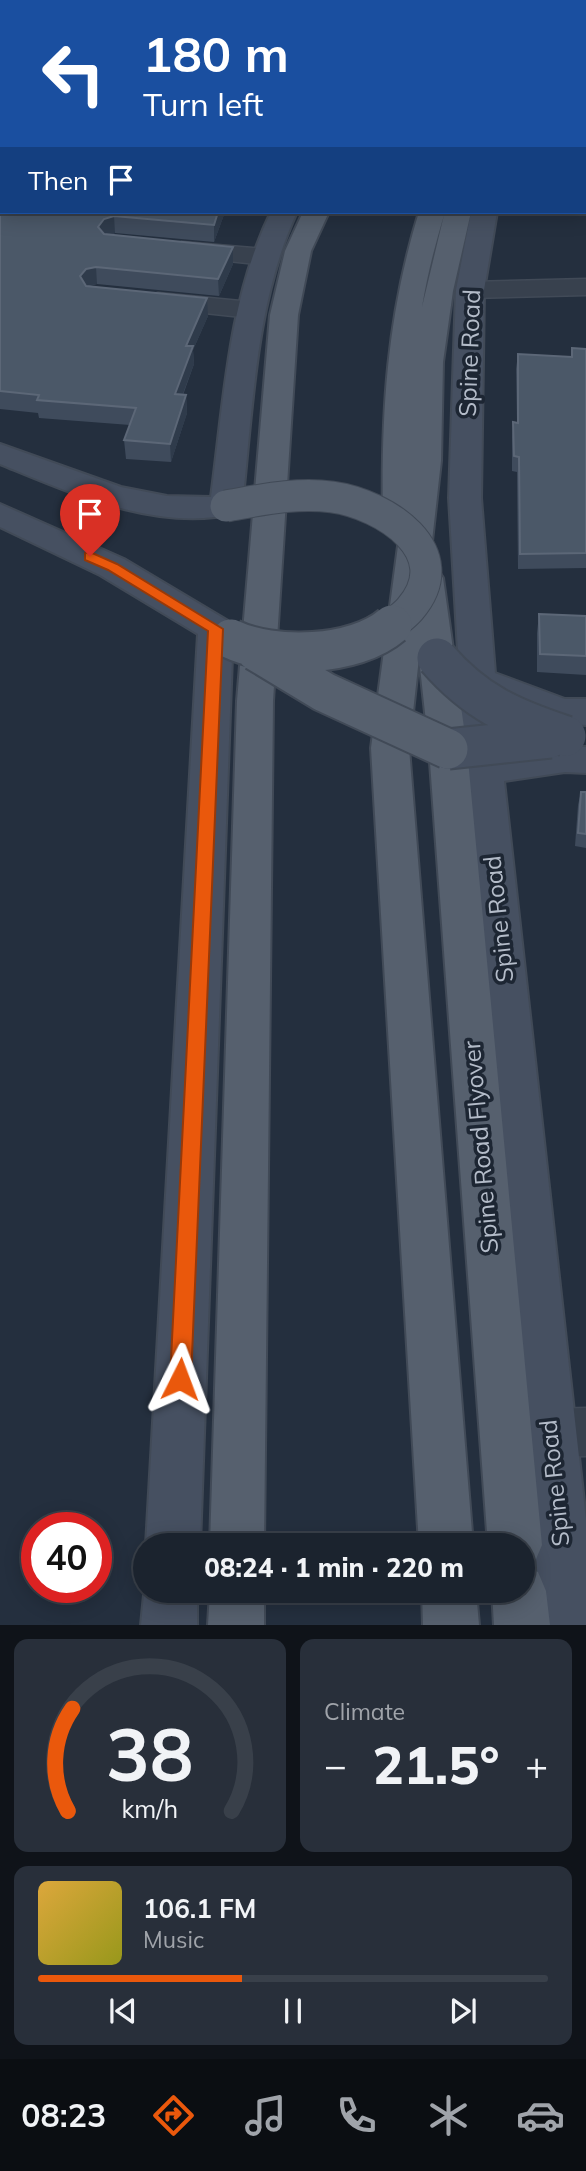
<!DOCTYPE html>
<meta charset="utf-8">
<style>
body{margin:0;font-family:Mulish,sans-serif;background:#282f3a;color:#f1f3f6;height:100vh;display:flex;flex-direction:column;font-size:26px;white-space:nowrap}
*{box-sizing:border-box;margin:0}
p{font-size:23px;color:#a0a4aa}
.icon{flex:none;width:38px;height:38px;fill:none;stroke:currentColor;stroke-width:2;stroke-linecap:round;stroke-linejoin:round}
.map{position:relative;height:1625px;overflow:hidden}
.panel{display:flex;flex-direction:column;gap:14px;padding:14px;background:#0f1319;flex:1}
.panel>*{flex:none}
.hud{position:absolute;left:0px;top:0px;width:586px;height:214px;box-shadow:0 4px 18px #0003,0 0 0 2px #39404a;background:#1a4fa0;color:#fff;overflow:hidden}
.speed{position:absolute;left:21px;top:1512px;display:flex;gap:14px;font-size:35px;font-weight:700;text-align:center}
.speed>*{display:grid;place-content:center;width:91px;height:91px;border-radius:50%;background:#1b232e;box-shadow:0 4px 18px #0003,0 0 0 2px #39404a;line-height:1}
.speed .limit{border:10px solid #d22;background:#fff;color:#111}
.pin{position:absolute;display:grid;place-items:center;width:60px;height:60px;color:#fff;margin:-72px -30px;border-radius:50% 50% 50% 0;rotate:-45deg;box-shadow:0 0 7px #0007}
.pin .icon{rotate:45deg}
.me{position:absolute;width:77px;margin:-38px;rotate:3deg;stroke-linejoin:round;filter:drop-shadow(0 0 5px #0008)}
.turn{display:flex;align-items:center;gap:24px;height:147px;padding:0 28px;font-size:32px}
.turn .icon{width:91px;height:91px;stroke-width:2.5}
.turn b{display:block;font-size:49px;line-height:60px}
.then{display:flex;align-items:center;height:66px;padding:0 28px;background:#0003;gap:14px;font-size:26px}
.big{font-size:52px;font-weight:800;line-height:1.1}
.panel .widget{flex:1;display:flex;flex-direction:column;justify-content:center;gap:10px;min-width:0;padding:0 24px;border-radius:14px;background:#282f3a}
.panel .dial{align-items:center;gap:0}
.dial svg{height:182px;overflow:visible;fill:none;stroke:#39404a;stroke-width:7;stroke-linecap:round;text-anchor:middle}
.dial text{fill:#f1f3f6;stroke:none}
.song{display:flex;align-items:center;gap:21px}
.cover{width:84px;height:84px;border-radius:10px;background:linear-gradient(135deg,hsl(40 70% 55%),hsl(60 70% 35%))}
.played{height:7px;border-radius:4px;background:linear-gradient(90deg,#ea580c 40%,#39404a 40%)}
.keys{display:flex;justify-content:space-around;direction:ltr}
.heat{display:flex;justify-content:space-between;align-items:center;font-size:38px;direction:ltr}
.panel .tiles{flex:1;display:grid;gap:14px;grid-template-columns:1fr 1fr}
.widget:last-child{grid-column:span 2}
.trip{position:absolute;left:133px;top:1533px;width:402px;height:70px;border-radius:35px;background:#1b232e;box-shadow:0 4px 18px #0003,0 0 0 2px #39404a;font-weight:800;line-height:70px;text-align:center}
.menu{display:flex;height:112px;justify-content:space-around;align-items:center;background:#0b0e12;color:#a0a4aa}
.menu .icon{width:49px;height:49px}
.menu .on{color:#ea580c}
.menu b{font-size:32px;color:#f1f3f6}
.map>svg:first-child{display:block}
.lines{fill:none;stroke-linecap:round;stroke-linejoin:round}
.street-casing{stroke:#414a57;stroke-width:3}
.secondary-casing{stroke:#414a57;stroke-width:4}
.primary-casing{stroke:#414a57;stroke-width:4}
.street{fill:#38414e;fill-rule:evenodd}
.secondary{fill:#465061;fill-rule:evenodd}
.primary{fill:#56606e;fill-rule:evenodd}
.secondary-bridge-casing{stroke:#414a57;stroke-width:43;stroke-linecap:butt}
.primary-bridge-far1-casing{stroke:#414a57;stroke-width:33;stroke-linecap:butt}
.primary-bridge-casing{stroke:#414a57;stroke-width:43;stroke-linecap:butt}
.secondary-bridge{stroke:#465061;stroke-width:39}
.primary-bridge-far1{stroke:#56606e;stroke-width:31}
.primary-bridge{stroke:#56606e;stroke-width:39}
.wall{fill:#3f4b5c}
.shaded-wall{fill:#2f3b4b}
.building{fill:#4b5868;stroke:#5c6777;stroke-width:2}
.route{fill:#ea580c;stroke:#983908;stroke-width:2}
.labels{text-anchor:middle;stroke-width:7;stroke-linejoin:round;paint-order:stroke}
.street-label{font-size:24px;fill:#b4bcc9;stroke:#1d2633}
</style>
<div class="map">
<svg width="586" height="1625" viewBox="0 0 586 1625">
<rect width="100%" height="100%" fill="#242f3e"/>
<g class="lines">
<g class="street-casing">
<path id="street" d="M74,0H94L73,2Z
M0,127H2L0,144Z
M182,242L265,249L274,252L278,257L274,262L265,265L173,255L169,250L173,245Z
M586,279V295L470,298L461,296L457,290L461,284L470,282Z
M158,293L251,302L260,304L264,310L260,316L251,318L149,307L145,301L149,295Z
M586,1408V1456L550,1457L533,1450L526,1433L533,1416L550,1409Z"/>
</g>
<g class="secondary-casing">
<path id="secondary" d="M365,0H387V2H365Z
M529,0H551V2H529Z
M271,212H297C255,303 253,407 242,506L237,513C159,533 71,493 0,464V444L121,487L167,496L211,497C224,401 228,300 271,212Z
M471,212H497L484,290L481,498L495,673L565,699H586V725L562,724L497,700L502,754L565,746L586,747V773L565,772L504,781L586,1520V1625H542L465,770L449,498L456,290Z
M0,504L124,559L228,621L233,629L200,1545H146L198,634L100,575L0,527Z
M145,1585V1591H197V1625H141Z"/>
</g>
<g class="primary-casing">
<path id="primary" d="M399,0H421L398,2Z
M506,0H528V2H506Z
M303,212H329L311,251L298,315L273,701L264,1545H210L237,701L270,315L285,251Z
M419,212H471L453,291L443,362L441,461L429,568L438,570L443,578L467,749L542,1545L534,1564L527,1567L538,1572L546,1591L550,1625H494L492,1591H523V1545H488L429,749L419,658L409,748L473,1545H419L371,748L400,531L388,528L383,521C381,413 387,316 419,212ZM444,215L422,307C427,276 435,245 444,215Z
M210,1591H264V1625H208Z
M422,1591H476L479,1625H423Z"/>
</g>
<use href="#street" class="street"/>
<use href="#secondary" class="secondary"/>
<use href="#primary" class="primary"/>
<g class="secondary-bridge-casing">
<path id="secondary-bridge" d="M437,658C475,702 511,718 566,736
M448,749L550,738"/>
</g>
<g class="primary-bridge-far1-casing">
<path id="primary-bridge-far1" d="M226,506C261,500 297,492 332,497C384,504 459,552 410,609C404,616 396,621 390,627"/>
</g>
<g class="primary-bridge-casing">
<path id="primary-bridge" d="M231,639C273,659 355,657 392,625
M256,651L324,692L448,749"/>
</g>
<use href="#secondary-bridge" class="secondary-bridge"/>
<use href="#primary-bridge-far1" class="primary-bridge-far1"/>
<use href="#primary-bridge" class="primary-bridge"/>
</g>
<path class="wall" d="M584,156L586,160V178L584,175Z
M0,206L225,212L214,242L115,233L111,235L233,247V264L219,296L97,284L89,286L208,316L193,350L194,364L183,395H186L187,413L171,462L126,459L124,440L130,425L39,418L38,413L0,409Z
M572,348L586,349V568L518,569L517,472L512,471V437L513,422H517L516,369L518,354L571,357Z
M539,614L586,616V675L537,672V633Z
M581,792H586V848L575,846L578,805Z"/>
<path class="shaded-wall" d="M584,138H586V152H584Z
M218,212H225L214,242V225Z
M114,216L115,233L105,237L98,227L104,219Z
M233,247V264L219,296L218,279Z
M96,267L97,284L87,286L82,294L80,276L86,269Z
M207,298L208,316L193,350L194,364L176,412L175,394L186,346Z
M186,395L187,413L171,462L170,444Z"/>
<path class="building" d="M121,0H352L351,2H120Z
M584,111H586V138H584Z
M2,203V212H218L214,225L114,216L104,219L98,227L104,234L233,247L218,279L96,267L86,269L80,276L86,286L207,298L186,346H193L175,394L186,395L170,444L124,440L136,408L37,400L39,395L0,391V206Z
M572,348L586,349V553L520,554L519,457L514,456L513,422L518,423V354L572,357Z
M539,614L586,616V656L540,654Z
M581,792H586V834L578,833Z"/>
<path class="route" d="M90,552L117,564L223,629L191,1379L188,1386L180,1389L173,1386L170,1379L208,631L108,570L85,560V553Z"/>
<g class="labels">
<g class="street-label">
<text transform="translate(470 353) rotate(-88)" y="8">Spine Road</text>
<text transform="translate(499 919) rotate(-96)" y="8">Spine Road</text>
<text transform="translate(481 1147) rotate(-95)" y="8">Spine Road Flyover</text>
<text transform="translate(555 1483) rotate(-96)" y="8">Spine Road</text>
</g>
</g>
</svg>
<div class="speed"><div class="limit">40</div></div>
<div class="pin" style="left:90px;top:556px;background:#d93025"><svg class="icon" aria-label="arrive" viewBox="0 0 24 24"><path d="M6 21V4h12l-3 4 3 4H6"/></svg></div>
<svg class="me" style="left:180px;top:1379px" viewBox="-20 -20 40 40"><path d="M0-17L14 15 0 8-14 15z" fill="#ea580c" stroke="#fff" stroke-width="4"/></svg>
<div class="trip">08:24 · 1 min · 220 m</div>
<div class="hud">
<div class="turn"><svg class="icon" aria-label="left" viewBox="0 0 24 24"><path d="M17 20v-9H6M10 6l-5 5 5 5"/></svg><div><b>180 m</b>Turn left</div></div>
<div class="then">Then<svg class="icon" aria-label="arrive" viewBox="0 0 24 24"><path d="M6 21V4h12l-3 4 3 4H6"/></svg></div>
</div>
</div>
<section class="panel">
<div class="tiles">
<div class="widget dial"><svg viewBox="0 0 100 80">
<path d="M14 69A42 42 0 1 1 86 69"/>
<path d="M14 69A42 42 0 0 1 16 24" stroke="#ea580c"/>
<text x="50" y="56" font-size="32" font-weight="700">38</text>
<text x="50" y="72" font-size="11">km/h</text>
</svg></div>
<div class="widget"><p>Climate</p>
<div class="heat"><a>−</a><b class="big">21.5°</b><a>+</a></div>
</div>
<div class="widget">
<div class="song"><i class="cover"></i><div><b>106.1 FM</b><p>Music</p></div></div>
<div class="played"></div>
<div class="keys"><svg class="icon" aria-label="previous" viewBox="0 0 24 24"><path d="M18 5L8 12l10 7zM5 5v14"/></svg><svg class="icon" aria-label="pause" viewBox="0 0 24 24"><path d="M8 5v14M16 5v14"/></svg><svg class="icon" aria-label="next" viewBox="0 0 24 24"><path d="M6 5l10 7-10 7zM19 5v14"/></svg></div>
</div>
</div>
</section>
<nav class="menu">
<b>08:23</b>
<svg class="icon on" aria-label="directions" viewBox="0 0 24 24"><path d="M12 3l9 9-9 9-9-9zM9 14v-3h6M13 9l2 2-2 2"/></svg>
<svg class="icon" aria-label="music" viewBox="0 0 24 24"><path d="M9 18V5l10-2v13"/><circle cx="6" cy="18" r="3"/><circle cx="16" cy="16" r="3"/></svg>
<svg class="icon" aria-label="phone" viewBox="0 0 24 24"><path d="M5 4h4l2 5-3 2q2 4 5 5l2-3 5 2v4C11 20 4 13 5 4z"/></svg>
<svg class="icon" aria-label="climate" viewBox="0 0 24 24"><path d="M12 3v18M4 7l16 10M4 17L20 7"/></svg>
<svg class="icon" aria-label="car" viewBox="0 0 24 24"><path d="M5 17H2v-5l4-1 3-4h7l3 4 3 1v5h-3M9 17h6M6 11h13"/><circle cx="7" cy="17" r="2"/><circle cx="17" cy="17" r="2"/></svg>
</nav>
